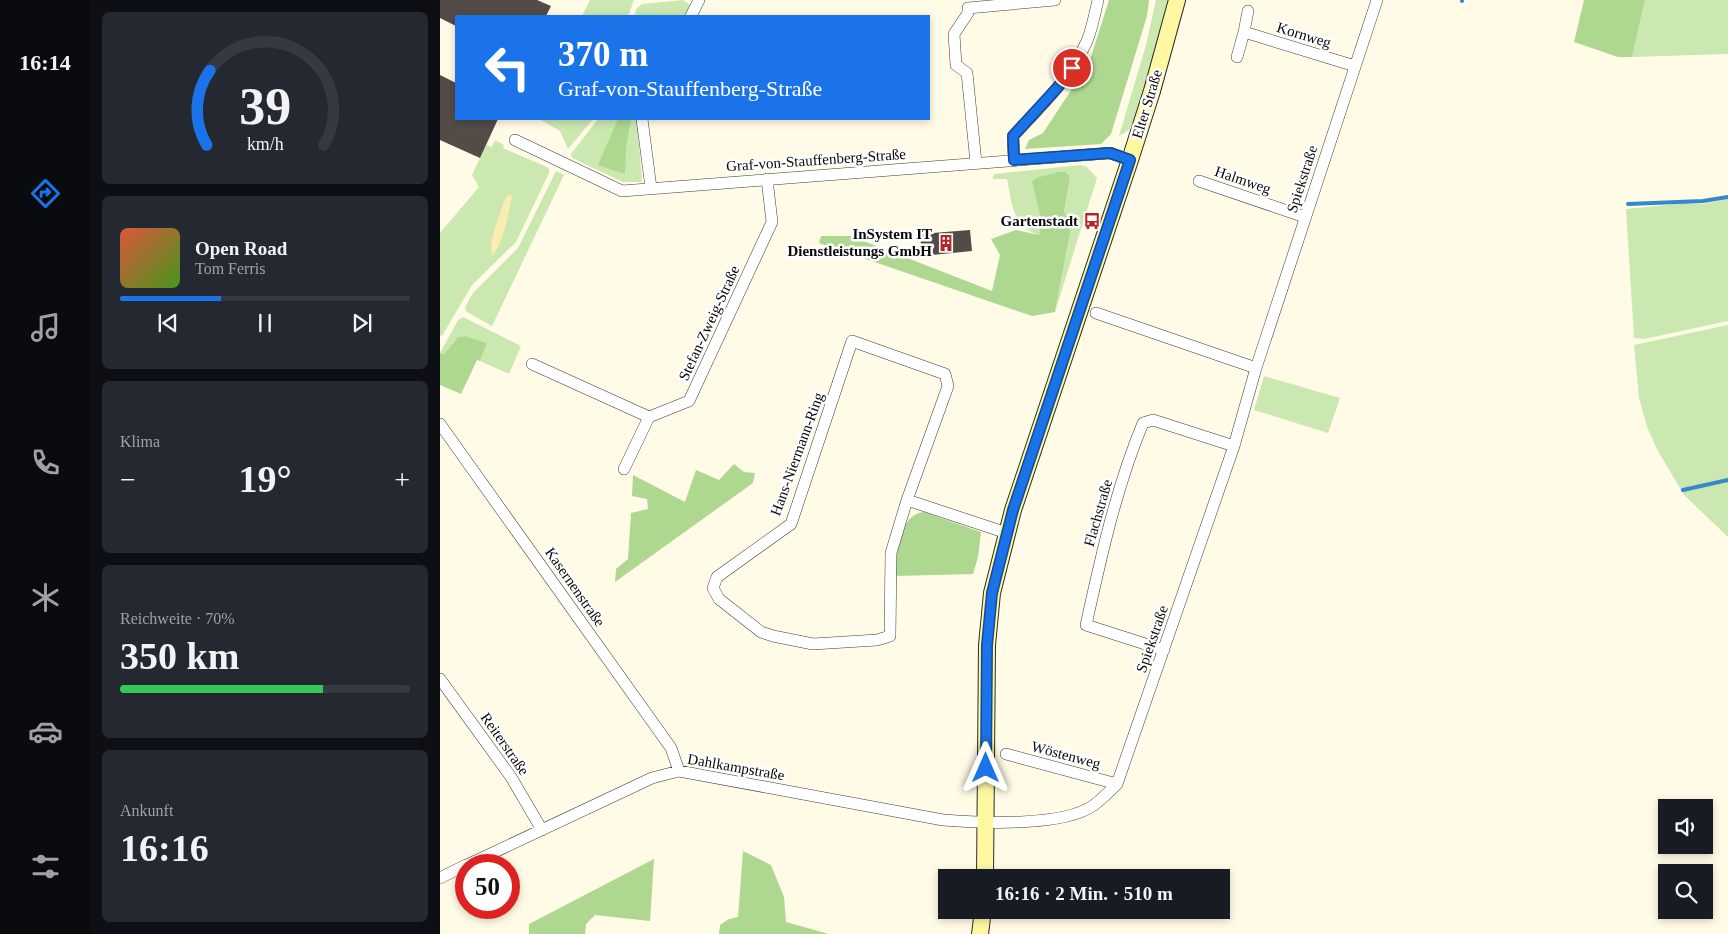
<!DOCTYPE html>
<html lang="de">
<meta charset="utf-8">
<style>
body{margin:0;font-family:"Times New Roman",serif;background:#242831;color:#f1f3f6;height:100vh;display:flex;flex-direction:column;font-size:19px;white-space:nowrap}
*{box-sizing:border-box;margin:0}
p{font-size:16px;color:#9ea1a6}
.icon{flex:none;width:28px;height:28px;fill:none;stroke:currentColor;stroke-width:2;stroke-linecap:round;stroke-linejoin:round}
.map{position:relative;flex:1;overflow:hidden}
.sheet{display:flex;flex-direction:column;gap:12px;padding:12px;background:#0d0f14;width:350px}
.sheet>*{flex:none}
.guide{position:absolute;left:15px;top:15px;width:475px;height:105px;border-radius:0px;box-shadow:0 2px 8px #0003;background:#1a73e8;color:#fff;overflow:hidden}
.buttons{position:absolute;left:1218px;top:799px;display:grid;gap:10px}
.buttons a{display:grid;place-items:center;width:55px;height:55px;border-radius:0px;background:#171b24;box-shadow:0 2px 8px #0003;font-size:25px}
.speed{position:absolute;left:15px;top:854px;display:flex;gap:10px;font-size:25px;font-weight:700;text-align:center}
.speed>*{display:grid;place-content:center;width:65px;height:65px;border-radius:50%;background:#171b24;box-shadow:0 2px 8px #0003;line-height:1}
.speed .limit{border:8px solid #d22;background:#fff;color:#111}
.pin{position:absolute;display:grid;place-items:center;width:42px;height:42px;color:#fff;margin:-21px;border:2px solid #fff;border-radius:50%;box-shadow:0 1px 5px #0007}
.me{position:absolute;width:55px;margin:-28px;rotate:0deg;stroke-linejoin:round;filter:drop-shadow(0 0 4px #0008)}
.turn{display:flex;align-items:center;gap:18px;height:105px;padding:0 20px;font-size:22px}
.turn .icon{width:65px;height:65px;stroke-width:2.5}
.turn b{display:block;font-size:35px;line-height:42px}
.big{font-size:38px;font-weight:700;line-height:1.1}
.sheet .widget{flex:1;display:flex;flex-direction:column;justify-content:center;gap:8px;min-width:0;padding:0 18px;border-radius:8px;background:#242831}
.sheet .dial{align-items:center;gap:0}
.dial svg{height:130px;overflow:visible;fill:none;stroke:#363941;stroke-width:7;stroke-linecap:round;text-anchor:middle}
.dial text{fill:#f1f3f6;stroke:none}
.song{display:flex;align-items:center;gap:15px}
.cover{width:60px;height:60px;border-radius:8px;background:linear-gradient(135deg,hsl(10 70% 55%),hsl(100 70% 35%))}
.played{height:5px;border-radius:2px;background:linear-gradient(90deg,#1a73e8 35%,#363941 35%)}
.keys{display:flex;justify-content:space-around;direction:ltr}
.heat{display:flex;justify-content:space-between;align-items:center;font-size:28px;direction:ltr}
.charge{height:8px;border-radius:4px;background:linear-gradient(90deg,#34c759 70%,#363941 0)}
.trip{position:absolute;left:498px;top:869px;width:292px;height:50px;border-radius:0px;background:#171b24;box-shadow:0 2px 8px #0003;font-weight:700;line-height:50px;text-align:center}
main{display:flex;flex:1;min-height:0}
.dock{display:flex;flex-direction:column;width:90px;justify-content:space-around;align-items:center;background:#090b0e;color:#9ea1a6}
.dock .icon{width:35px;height:35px}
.dock .current{color:#1a73e8}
.dock b{font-size:22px;color:#f1f3f6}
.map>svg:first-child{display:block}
.green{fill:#cbe8b1}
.forest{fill:#aed890}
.sand{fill:#faedb2}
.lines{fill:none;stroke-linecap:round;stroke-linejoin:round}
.stream{stroke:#3289cc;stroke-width:4}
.building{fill:#524b46}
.minor-casing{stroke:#3c3c3c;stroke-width:12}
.secondary-casing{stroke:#2b2b2b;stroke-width:18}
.minor{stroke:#fff;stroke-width:11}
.secondary{stroke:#fff8a1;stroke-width:16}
.route-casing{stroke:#114b97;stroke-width:12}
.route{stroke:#1a73e8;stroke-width:9}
.labels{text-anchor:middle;stroke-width:5;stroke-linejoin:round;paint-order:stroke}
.street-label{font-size:15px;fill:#090909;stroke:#fff}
.poi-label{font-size:15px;font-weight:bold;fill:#090909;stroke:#fff;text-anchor:end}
</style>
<main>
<nav class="dock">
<b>16:14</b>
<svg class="icon current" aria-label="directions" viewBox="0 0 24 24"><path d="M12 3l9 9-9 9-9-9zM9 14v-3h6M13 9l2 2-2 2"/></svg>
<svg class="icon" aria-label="music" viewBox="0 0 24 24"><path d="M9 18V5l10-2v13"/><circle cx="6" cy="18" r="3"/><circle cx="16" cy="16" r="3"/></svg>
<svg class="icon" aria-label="phone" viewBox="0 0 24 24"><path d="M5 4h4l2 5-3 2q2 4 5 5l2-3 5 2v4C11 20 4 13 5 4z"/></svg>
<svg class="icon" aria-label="climate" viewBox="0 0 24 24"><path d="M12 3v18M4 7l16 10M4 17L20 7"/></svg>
<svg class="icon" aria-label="car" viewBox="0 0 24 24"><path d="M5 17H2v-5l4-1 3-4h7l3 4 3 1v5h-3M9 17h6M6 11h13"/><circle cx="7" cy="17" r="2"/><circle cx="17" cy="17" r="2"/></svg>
<svg class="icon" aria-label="filters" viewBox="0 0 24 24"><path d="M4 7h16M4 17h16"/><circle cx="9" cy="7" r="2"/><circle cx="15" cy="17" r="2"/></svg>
</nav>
<section class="sheet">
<div class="widget dial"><svg viewBox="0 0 100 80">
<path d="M14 69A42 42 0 1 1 86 69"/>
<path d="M14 69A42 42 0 0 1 16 23" stroke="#1a73e8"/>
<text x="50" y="56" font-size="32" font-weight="700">39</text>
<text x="50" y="72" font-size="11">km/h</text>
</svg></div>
<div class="widget">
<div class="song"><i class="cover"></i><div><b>Open Road</b><p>Tom Ferris</p></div></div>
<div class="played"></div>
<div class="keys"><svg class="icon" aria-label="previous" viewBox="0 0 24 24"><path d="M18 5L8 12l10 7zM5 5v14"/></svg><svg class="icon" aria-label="pause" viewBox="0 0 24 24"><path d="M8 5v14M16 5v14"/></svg><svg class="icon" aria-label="next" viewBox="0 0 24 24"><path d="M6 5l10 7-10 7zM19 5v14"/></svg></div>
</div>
<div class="widget"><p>Klima</p>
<div class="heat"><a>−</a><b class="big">19°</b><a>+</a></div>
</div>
<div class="widget"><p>Reichweite · 70%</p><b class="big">350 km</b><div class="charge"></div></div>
<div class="widget"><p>Ankunft</p><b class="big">16:16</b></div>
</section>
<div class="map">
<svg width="1288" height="934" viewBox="0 0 1288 934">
<rect width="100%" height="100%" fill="#fffbe6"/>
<path class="green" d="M150,0H194L188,16H142Z
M243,0L250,5L244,16H194L197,8L202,4Z
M716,0H729L700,107L689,130L679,136L706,45Z
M1205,0H1288V54L1192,57Z
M99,119H153L128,149L120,131Z
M158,119H197L202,182H183L132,158L131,154Z
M55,140L64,145L63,148L109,168V173L76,242L32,285L2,336L0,335V233L39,187L32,175L46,145L52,147Z
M641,165L647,167L657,178L615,312L632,223L624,212L630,177L592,182L601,220L599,235C572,227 572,203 567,179H553V176L555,174Z
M116,171L124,175L52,326L27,312L25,307L33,293L78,248Z
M1288,199V321L1204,339L1194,338L1186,209L1247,203L1263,204Z
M23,317L81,346L69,374L40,361L47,343L26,336L18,337L4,354L0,353L18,320Z
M1288,325V537L1244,495L1218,451L1207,427L1199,398L1194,345Z
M824,376L900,398L888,433L814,410Z"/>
<path class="forest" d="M669,0H709L707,16L671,134L661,144L585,149L589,140L603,133L649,63Z
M1144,0H1205L1192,57H1178L1134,42Z
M178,119H191L186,149L185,174L158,165Z
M619,172H625L630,177L624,212L632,223L615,312L592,316L379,243L381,236H411L552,291L560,255L551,239L576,230L599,235L601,220L592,182L596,178Z
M26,336L47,343L40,361L37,360L21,394L0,385V353L4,354L18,337Z
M294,464L304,472L315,473L313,483L175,582L176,569L188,559L191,513L208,509L207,499L192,496L193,475L245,502L256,470L279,480Z
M484,512L541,532L538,557L533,574L455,576C457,556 458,514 484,512Z
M303,851L331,865L344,897L346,922L389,934H279L280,925L289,919L298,917Z
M214,859L210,921L155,915L146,924L145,934H89V924Z"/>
<path class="sand" d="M69,194L72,197C68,215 64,241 53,255C46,246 62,208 66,197Z"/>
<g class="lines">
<path class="stream" d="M1022,1V0
M1188,204L1263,201L1288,197
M1243,490L1288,480"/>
</g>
<path class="building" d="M0,0H97L111,6L106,16H16V26L0,18Z
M0,75L16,83V119H58L40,158L0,140Z
M530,230L532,251L482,256L480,234Z"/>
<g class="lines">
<g class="minor-casing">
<path id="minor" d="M251,16L259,0
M804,32L808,11
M797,57L804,32L915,66
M202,119L211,188
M75,140L182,191L670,153L690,160
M574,160L573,136C600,107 630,79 647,41C652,29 655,13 658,0
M536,163L527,73L516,65L514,34L528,13V8L615,0
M759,181L865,217
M656,313L816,368
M412,341L505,374L508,386L467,500L451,553L450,636L437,640L373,644L333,636L321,632L279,599L273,588L277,577L351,524Z
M92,364L209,417L249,401L332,222L327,179
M0,424L231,748L239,771
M184,469L209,417
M467,500L567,533
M724,650L646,625C661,557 676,488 703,423L713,420L794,446
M0,679L71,777L102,830
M566,754L677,784
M27,865L212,778L239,771L503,820C540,823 624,827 654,805C662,799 670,791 677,784L794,446L816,368L937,0
M0,878L26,865"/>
</g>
<g class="secondary-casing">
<path id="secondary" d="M545,878L547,645L552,593L573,510L690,160L712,91L737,0
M540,934L543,910"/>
</g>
<use href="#minor" class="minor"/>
<use href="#secondary" class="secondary"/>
</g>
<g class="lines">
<g class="route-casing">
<path id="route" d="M546,768L547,645L552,593L573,510L690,160L670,153L574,160L573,136L617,88L632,68"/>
</g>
<use href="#route" class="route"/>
</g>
<defs>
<g id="bus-bare" transform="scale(1.35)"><path d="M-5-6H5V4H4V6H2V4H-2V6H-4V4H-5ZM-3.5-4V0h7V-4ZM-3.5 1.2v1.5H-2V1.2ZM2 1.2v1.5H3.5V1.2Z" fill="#b82324" stroke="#fff" stroke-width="2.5" paint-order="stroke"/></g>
<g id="building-bare" transform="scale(1.35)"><path d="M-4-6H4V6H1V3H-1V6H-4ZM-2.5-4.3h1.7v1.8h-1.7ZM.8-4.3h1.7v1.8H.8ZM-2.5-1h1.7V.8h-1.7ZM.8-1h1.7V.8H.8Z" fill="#b82324" stroke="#fff" stroke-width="2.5" paint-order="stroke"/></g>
</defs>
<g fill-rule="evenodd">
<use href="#bus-bare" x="652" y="221"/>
<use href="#building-bare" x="506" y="243"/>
</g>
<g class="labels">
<g class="street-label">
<text transform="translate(864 35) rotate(17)" y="5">Kornweg</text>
<text transform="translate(707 104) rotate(-73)" y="5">Elter Straße</text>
<text transform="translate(376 160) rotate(-4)" y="5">Graf-von-Stauffenberg-Straße</text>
<text transform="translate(862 179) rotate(-72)" y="5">Spiekstraße</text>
<text transform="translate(803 180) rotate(19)" y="5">Halmweg</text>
<text transform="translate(269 323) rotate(-65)" y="5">Stefan-Zweig-Straße</text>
<text transform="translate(357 454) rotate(-70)" y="5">Hans-Niermann-Ring</text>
<text transform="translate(658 513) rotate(-74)" y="5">Flachstraße</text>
<text transform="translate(135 587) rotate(55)" y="5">Kasernenstraße</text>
<text transform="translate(712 639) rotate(-71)" y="5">Spiekstraße</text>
<text transform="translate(65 744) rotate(55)" y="5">Reiterstraße</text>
<text transform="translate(626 755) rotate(15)" y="5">Wöstenweg</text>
<text transform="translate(296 767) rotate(10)" y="5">Dahlkampstraße</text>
</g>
<g class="poi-label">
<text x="638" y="226">Gartenstadt</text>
<text x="492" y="239">InSystem IT<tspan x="492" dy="17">Dienstleistungs GmbH</tspan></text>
</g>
</g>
</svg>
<div class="buttons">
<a><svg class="icon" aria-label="sound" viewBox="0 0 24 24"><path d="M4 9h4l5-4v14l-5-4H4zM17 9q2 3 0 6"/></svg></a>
<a><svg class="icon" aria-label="search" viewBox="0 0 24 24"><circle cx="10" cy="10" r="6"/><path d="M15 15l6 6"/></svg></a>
</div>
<div class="speed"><div class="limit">50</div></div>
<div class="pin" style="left:632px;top:68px;background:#d93025"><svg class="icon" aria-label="arrive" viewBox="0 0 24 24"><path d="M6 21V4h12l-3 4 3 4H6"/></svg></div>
<svg class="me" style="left:546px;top:768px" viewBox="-20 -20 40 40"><path d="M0-17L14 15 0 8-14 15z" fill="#1a73e8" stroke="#fff" stroke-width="4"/></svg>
<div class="trip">16:16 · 2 Min. · 510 m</div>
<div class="guide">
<div class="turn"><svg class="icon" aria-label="left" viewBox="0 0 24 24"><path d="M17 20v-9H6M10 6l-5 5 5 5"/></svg><div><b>370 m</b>Graf-von-Stauffenberg-Straße</div></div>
</div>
</div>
</main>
